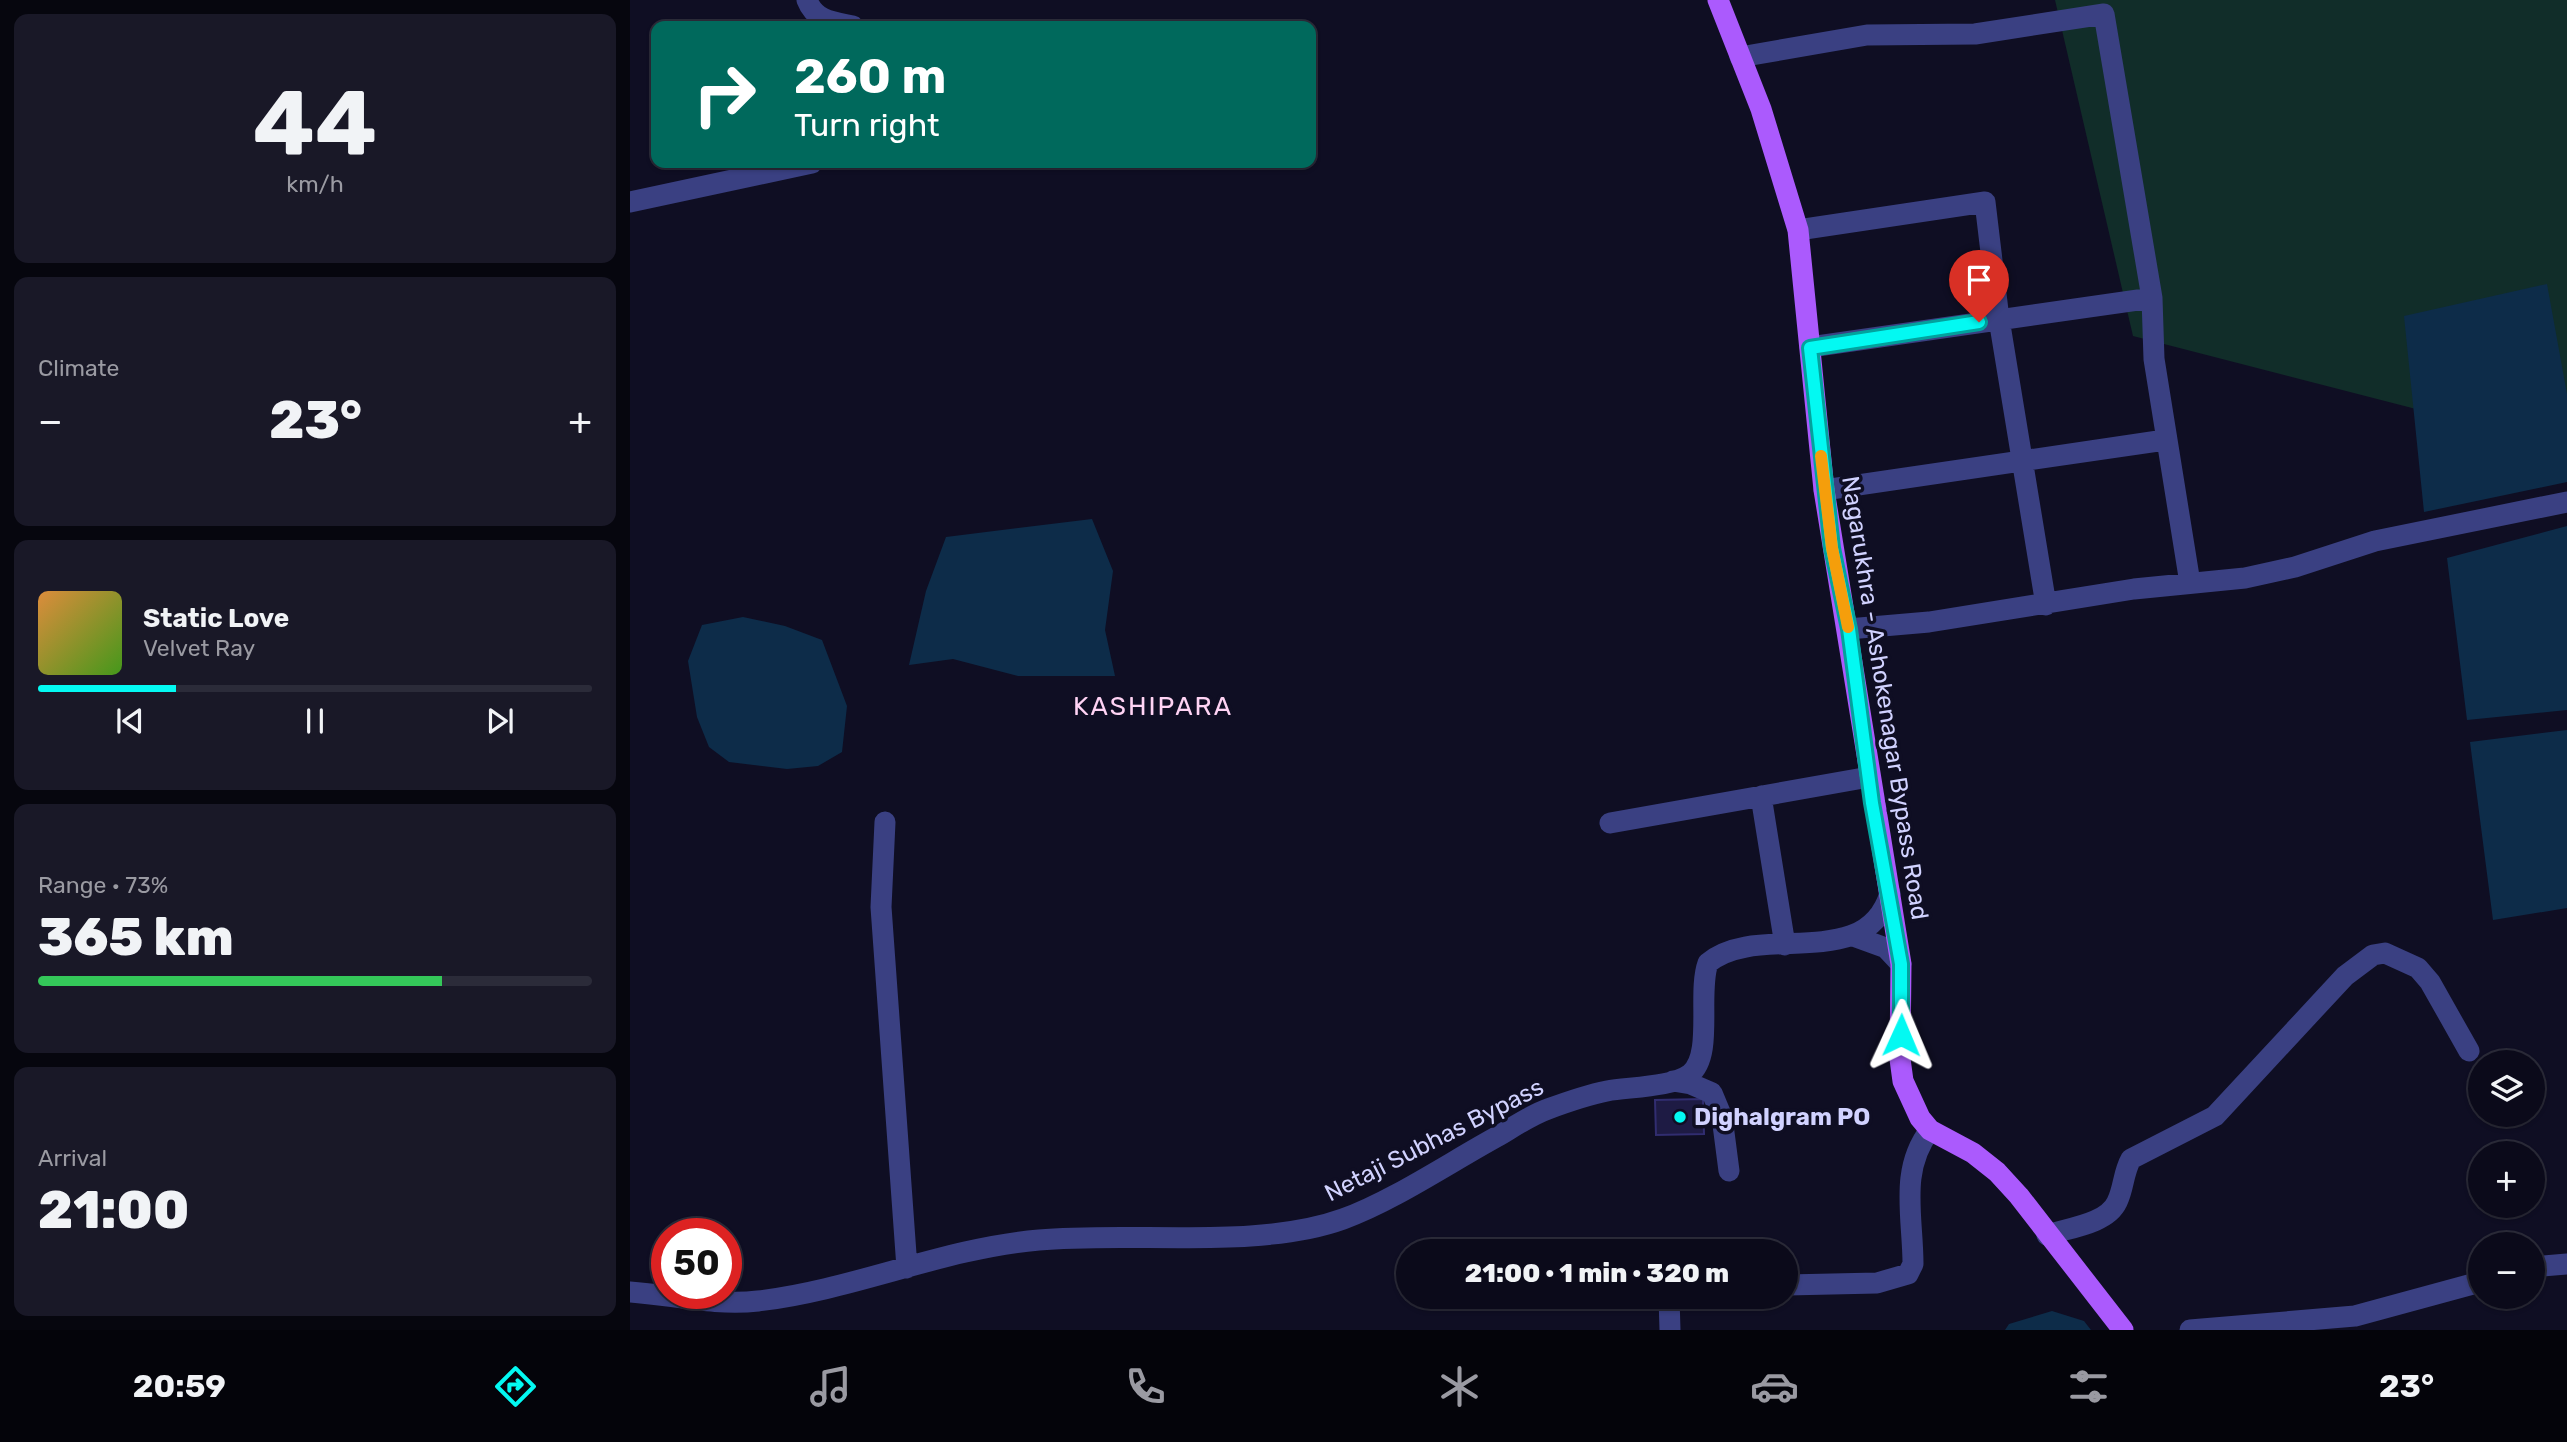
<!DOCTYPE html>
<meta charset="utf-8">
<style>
body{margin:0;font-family:Rubik,sans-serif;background:#191827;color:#f1f3f6;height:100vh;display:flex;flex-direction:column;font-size:26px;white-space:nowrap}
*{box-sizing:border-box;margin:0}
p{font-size:23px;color:#9a9aa2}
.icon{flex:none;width:38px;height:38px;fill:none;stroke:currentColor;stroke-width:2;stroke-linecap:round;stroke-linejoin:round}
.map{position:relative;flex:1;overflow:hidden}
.sheet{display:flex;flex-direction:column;gap:14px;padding:14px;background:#06060e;width:630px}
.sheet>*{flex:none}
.top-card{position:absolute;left:21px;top:21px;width:665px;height:147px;border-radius:14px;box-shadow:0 2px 5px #0004,0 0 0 2px #2b2b39;background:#00695c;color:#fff;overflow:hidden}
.controls{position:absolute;left:1838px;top:1050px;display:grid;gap:14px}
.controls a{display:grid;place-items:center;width:77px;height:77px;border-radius:50%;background:#0b0a1a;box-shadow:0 2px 5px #0004,0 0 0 2px #2b2b39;font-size:35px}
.speed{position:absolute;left:21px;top:1218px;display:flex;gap:14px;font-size:35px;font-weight:700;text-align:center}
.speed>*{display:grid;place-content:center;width:91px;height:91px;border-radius:50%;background:#0b0a1a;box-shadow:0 2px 5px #0004,0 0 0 2px #2b2b39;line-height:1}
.speed .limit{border:10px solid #d22;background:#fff;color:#111}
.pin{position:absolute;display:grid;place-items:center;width:60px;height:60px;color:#fff;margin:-72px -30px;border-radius:50% 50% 50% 0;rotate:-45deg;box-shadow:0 0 7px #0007}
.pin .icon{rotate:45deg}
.me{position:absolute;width:77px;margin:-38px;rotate:1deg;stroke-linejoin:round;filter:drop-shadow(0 0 5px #0008)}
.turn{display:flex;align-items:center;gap:24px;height:147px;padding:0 28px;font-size:32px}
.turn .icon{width:91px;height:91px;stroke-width:2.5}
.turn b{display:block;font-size:49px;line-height:60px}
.big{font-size:52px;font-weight:800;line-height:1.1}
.sheet .card{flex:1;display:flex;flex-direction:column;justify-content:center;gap:10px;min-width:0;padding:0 24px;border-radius:14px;background:#191827}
.sheet .dial{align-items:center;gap:0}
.dial b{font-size:91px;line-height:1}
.song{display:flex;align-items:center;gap:21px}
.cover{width:84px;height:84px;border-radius:10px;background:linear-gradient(135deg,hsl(30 70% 55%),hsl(100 70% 35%))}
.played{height:7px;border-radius:4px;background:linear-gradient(90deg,#03f9f2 25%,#2b2b39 25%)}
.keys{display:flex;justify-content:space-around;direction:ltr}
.heat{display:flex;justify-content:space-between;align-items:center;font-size:38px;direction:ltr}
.charge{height:10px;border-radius:5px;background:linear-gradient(90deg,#34c759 73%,#2b2b39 0)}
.trip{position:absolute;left:766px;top:1239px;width:402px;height:70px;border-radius:35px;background:#0b0a1a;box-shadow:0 2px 5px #0004,0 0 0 2px #2b2b39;font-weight:800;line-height:70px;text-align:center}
.tabs{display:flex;height:112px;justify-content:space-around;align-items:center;background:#04040a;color:#9a9aa2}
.tabs .icon{width:49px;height:49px}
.tabs .active{color:#03f9f2}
.tabs b{font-size:32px;color:#f1f3f6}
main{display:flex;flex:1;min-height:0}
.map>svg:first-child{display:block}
.green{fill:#112d29}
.water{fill:#0d2c49}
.building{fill:#1e1b44;stroke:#312d70;stroke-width:2}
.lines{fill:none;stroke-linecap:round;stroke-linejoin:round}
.minor{stroke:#3a4082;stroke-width:21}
.major{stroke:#ab5afd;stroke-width:21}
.route-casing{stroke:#02a29d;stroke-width:18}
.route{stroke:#03f9f2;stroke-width:12}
.slow{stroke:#f59e0b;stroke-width:12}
.poi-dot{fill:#03f9f2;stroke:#0f0e23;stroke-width:2.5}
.labels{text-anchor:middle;stroke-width:7;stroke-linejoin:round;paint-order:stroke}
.street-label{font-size:24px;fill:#d1d2ff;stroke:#0f0e23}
.poi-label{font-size:24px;font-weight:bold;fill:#d1d2ff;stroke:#0f0e23;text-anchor:start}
.neighbourhood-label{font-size:26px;letter-spacing:2px;fill:#ffd3f4;stroke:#0f0e23}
</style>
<main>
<section class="sheet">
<div class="card dial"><b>44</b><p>km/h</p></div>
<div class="card"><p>Climate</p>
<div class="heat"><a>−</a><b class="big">23°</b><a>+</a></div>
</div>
<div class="card">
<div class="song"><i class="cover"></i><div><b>Static Love</b><p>Velvet Ray</p></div></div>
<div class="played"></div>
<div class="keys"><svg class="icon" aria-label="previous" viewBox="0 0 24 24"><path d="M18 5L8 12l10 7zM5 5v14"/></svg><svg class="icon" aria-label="pause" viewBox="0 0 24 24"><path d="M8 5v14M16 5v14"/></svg><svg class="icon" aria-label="next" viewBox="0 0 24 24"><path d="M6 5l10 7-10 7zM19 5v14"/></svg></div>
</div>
<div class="card"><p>Range · 73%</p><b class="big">365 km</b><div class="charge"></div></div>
<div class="card"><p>Arrival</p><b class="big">21:00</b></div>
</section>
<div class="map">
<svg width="1937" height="1330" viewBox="0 0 1937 1330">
<rect width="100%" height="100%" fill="#0f0e23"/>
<path class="green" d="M1425,0H1937V448L1503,336Z"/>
<path class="water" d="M1917,284L1937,394V482L1794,512L1774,316Z
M462,519L483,571L475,630L485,676H388L323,659L279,665L296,591L316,537Z
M1937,526V710L1837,720L1817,558Z
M113,617L155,626L192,640L217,706L212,752L188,766L157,769L99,762L79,747L67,717L58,661L72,625Z
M1937,730V908L1863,920L1840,742Z
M1422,1311L1454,1321L1461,1330H1375L1379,1324Z"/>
<path class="building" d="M1073,1099L1074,1134L1026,1135L1025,1100Z"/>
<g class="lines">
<path class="minor" d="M177,0C185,21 203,22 223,26
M1110,57L1237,35L1345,34L1474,14L1522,298L1524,359L1560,583
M0,202L182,163
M1168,230L1355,202L1369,319L1416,605
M1180,347L1522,298
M1194,490L1535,440
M1218,629L1299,622L1504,589L1615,578L1665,567L1745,541L1937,502
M1131,796L1155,945
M255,822L251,907L277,1268
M980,823L1239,777
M1223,936L1256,948L1271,964
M1043,1081L1061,1084L1082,1093L1092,1117L1099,1171
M1417,1235C1438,1228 1477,1224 1487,1202C1494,1188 1493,1173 1501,1159L1585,1116L1715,976L1743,955L1755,953L1788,968L1800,982L1839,1051
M1902,1267L1937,1264
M1157,1285L1247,1283L1278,1274L1283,1264C1283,1217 1269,1170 1300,1130
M0,1292C42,1295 86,1306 128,1301C223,1290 314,1248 409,1240C502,1231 627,1250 713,1219C763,1201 822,1161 870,1135C885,1126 901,1115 918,1109C937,1102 957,1095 977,1091C999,1087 1043,1087 1060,1074C1084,1055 1067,993 1078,963C1128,921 1237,974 1260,893
M1039,1297L1040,1330
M1560,1330L1725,1316L1850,1282"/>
<path class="major" d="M1088,0L1131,109L1168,230L1194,490L1271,964L1270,1059L1273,1081L1290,1118L1300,1130L1343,1153L1367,1172L1389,1196L1493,1330"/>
</g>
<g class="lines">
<g class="route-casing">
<path id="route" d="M1271,1035V964L1242,803L1219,629L1202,548L1180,348L1349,322"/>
</g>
<use href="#route" class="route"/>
<path class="slow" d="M1191,456L1202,548L1218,627"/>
</g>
<circle class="poi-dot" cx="1050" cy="1117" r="7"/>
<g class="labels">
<g class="street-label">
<text transform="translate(1255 698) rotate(81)" y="8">Nagarukhra - Ashokenagar Bypass Road</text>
<text transform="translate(804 1140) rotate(-27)" y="8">Netaji Subhas Bypass</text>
</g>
<g class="poi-label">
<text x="1064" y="1125">Dighalgram PO</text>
</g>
<g class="neighbourhood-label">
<text x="523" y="715">KASHIPARA</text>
</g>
</g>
</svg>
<div class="controls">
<a><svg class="icon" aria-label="layers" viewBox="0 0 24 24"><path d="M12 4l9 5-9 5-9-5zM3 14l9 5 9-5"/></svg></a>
<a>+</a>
<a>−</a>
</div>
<div class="speed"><div class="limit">50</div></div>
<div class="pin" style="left:1349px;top:322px;background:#d93025"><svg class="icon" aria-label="arrive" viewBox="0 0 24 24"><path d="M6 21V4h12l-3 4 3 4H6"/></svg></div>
<svg class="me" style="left:1271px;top:1035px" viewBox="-20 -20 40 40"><path d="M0-17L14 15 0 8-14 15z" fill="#03f9f2" stroke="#fff" stroke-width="4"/></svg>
<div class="trip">21:00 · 1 min · 320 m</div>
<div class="top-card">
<div class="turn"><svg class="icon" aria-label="right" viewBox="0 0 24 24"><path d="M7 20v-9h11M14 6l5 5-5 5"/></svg><div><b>260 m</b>Turn right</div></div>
</div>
</div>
</main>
<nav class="tabs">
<b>20:59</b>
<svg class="icon active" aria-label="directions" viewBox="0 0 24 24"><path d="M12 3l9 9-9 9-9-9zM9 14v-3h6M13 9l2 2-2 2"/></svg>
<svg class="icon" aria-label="music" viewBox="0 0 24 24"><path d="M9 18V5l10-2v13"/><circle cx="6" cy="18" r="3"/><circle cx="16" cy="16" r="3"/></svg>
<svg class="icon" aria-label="phone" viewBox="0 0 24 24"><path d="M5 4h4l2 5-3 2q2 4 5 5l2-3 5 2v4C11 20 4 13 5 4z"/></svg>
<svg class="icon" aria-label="climate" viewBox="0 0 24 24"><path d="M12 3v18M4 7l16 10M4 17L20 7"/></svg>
<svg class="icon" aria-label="car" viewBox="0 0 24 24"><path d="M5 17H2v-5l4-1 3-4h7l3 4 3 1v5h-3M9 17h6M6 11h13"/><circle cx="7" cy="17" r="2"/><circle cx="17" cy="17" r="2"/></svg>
<svg class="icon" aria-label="filters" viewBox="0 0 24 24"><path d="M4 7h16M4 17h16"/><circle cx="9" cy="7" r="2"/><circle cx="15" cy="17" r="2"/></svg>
<b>23°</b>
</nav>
